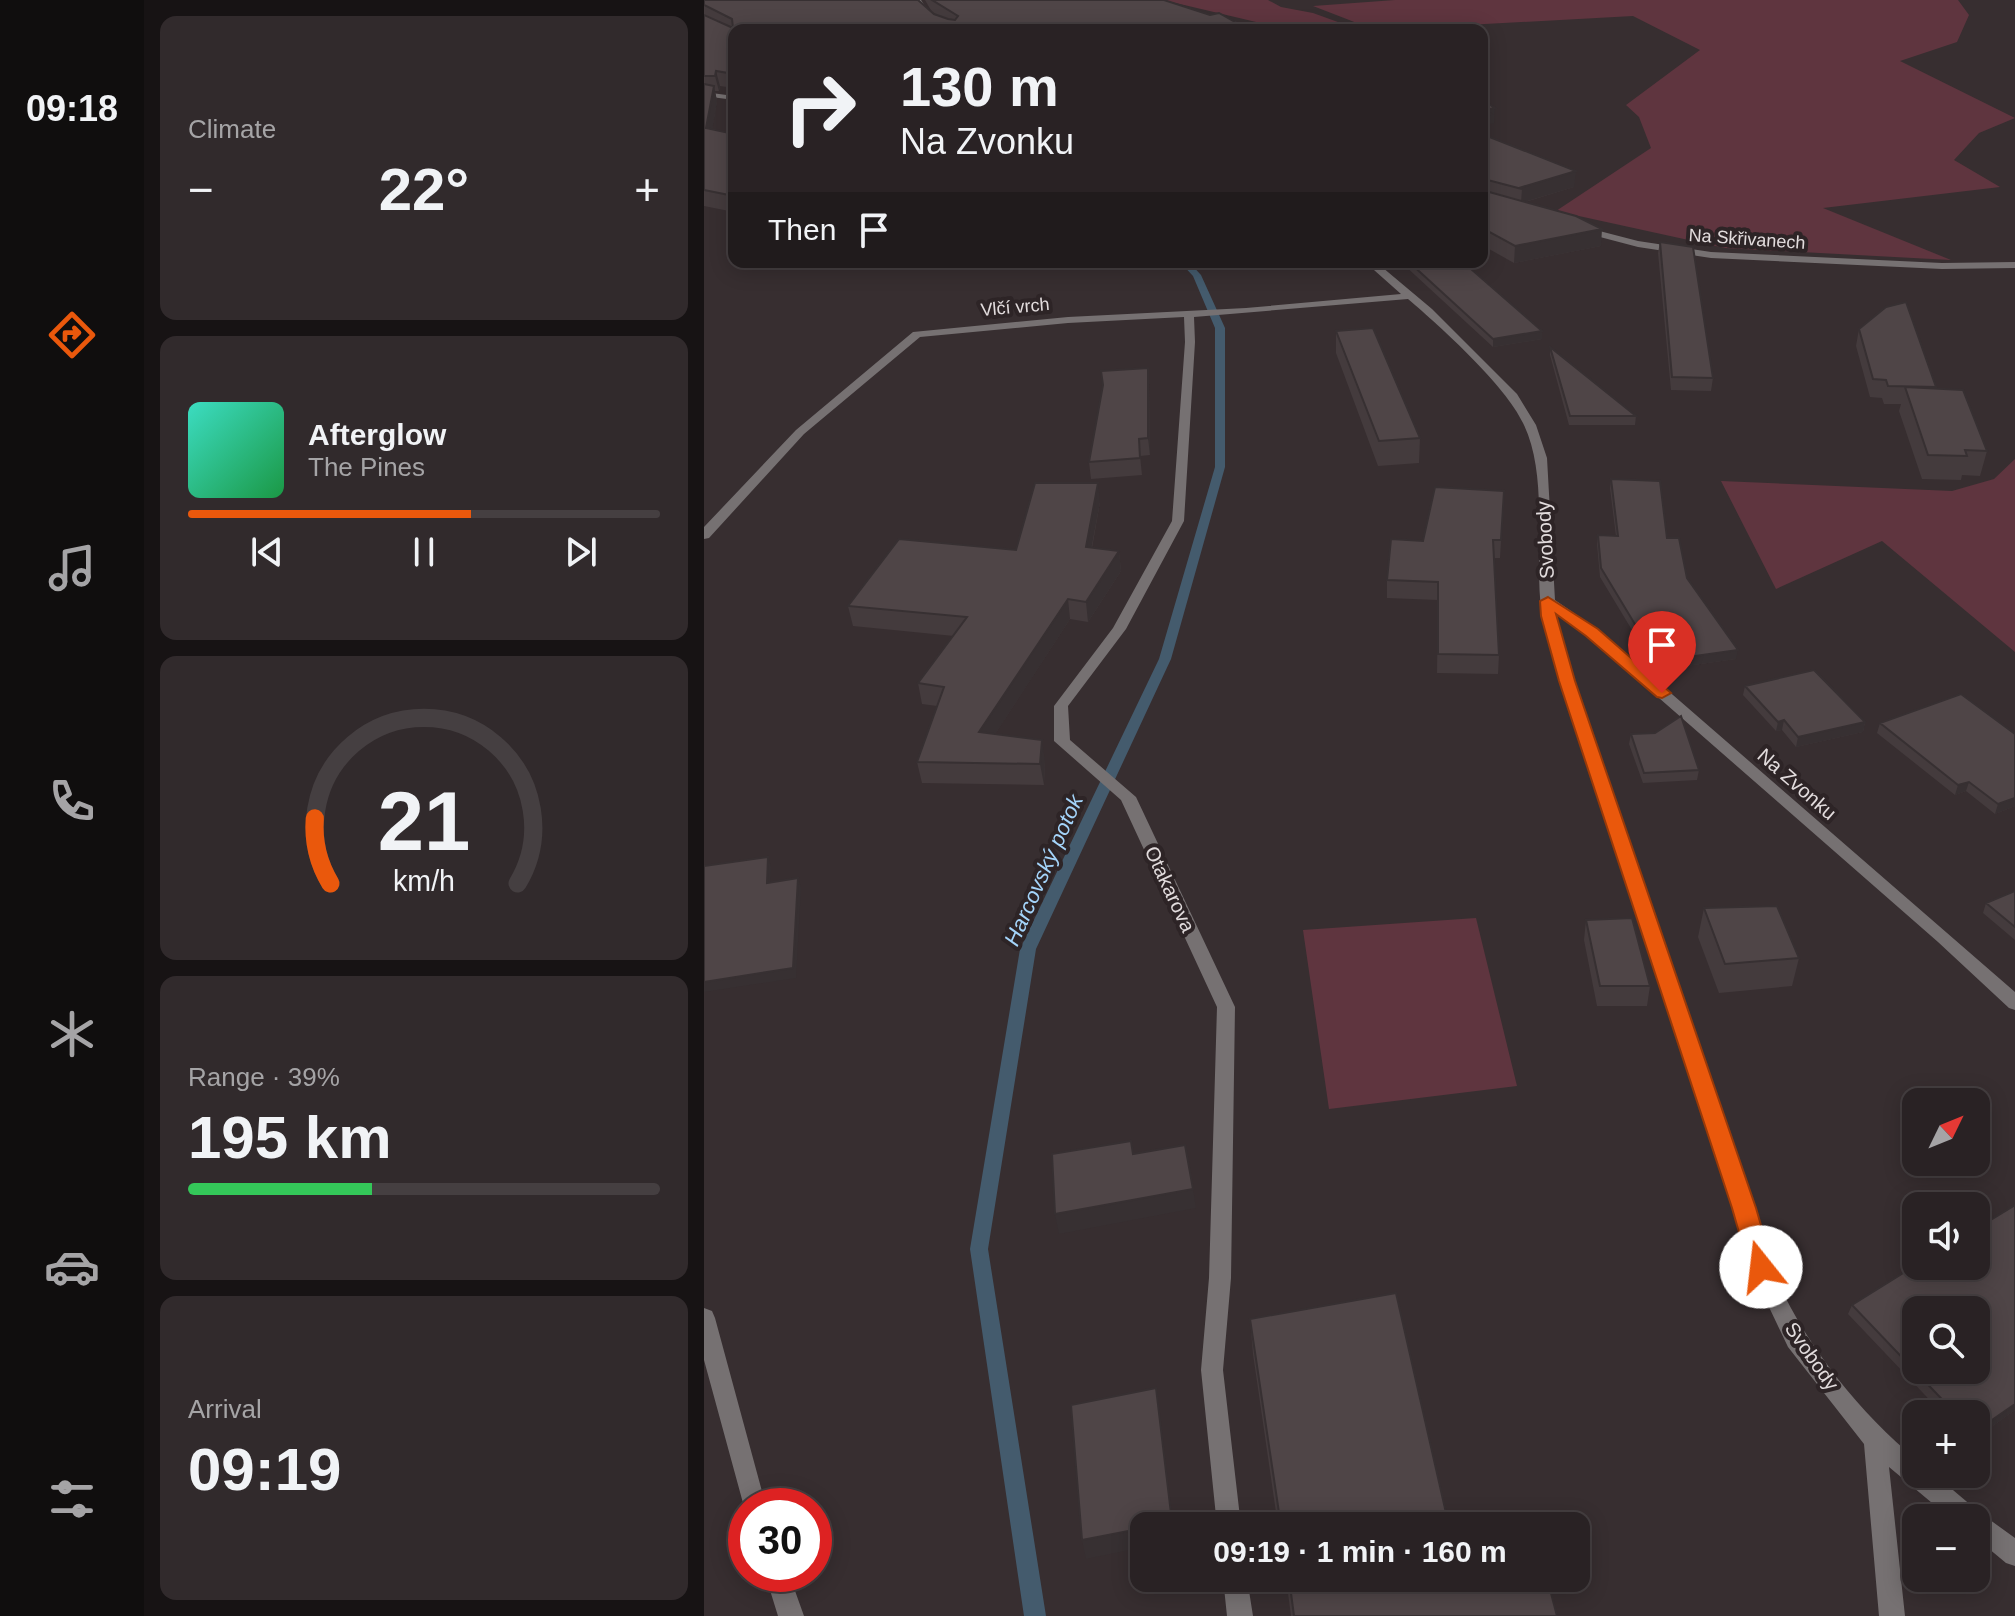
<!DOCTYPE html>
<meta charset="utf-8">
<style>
body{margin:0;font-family:Helvetica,sans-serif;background:#312a2c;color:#f1f3f6;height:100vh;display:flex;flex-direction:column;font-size:30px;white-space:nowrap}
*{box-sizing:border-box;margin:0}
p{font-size:26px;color:#a5a4a6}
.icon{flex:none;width:44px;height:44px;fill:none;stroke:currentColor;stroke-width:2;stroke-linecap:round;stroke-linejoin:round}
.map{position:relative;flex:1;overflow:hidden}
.panel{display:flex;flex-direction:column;gap:16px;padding:16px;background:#171314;width:560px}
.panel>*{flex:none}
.top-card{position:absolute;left:24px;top:24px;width:760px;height:244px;border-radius:16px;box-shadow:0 4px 20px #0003,0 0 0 2px #453f41;background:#292224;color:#f1f3f6;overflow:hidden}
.needle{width:52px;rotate:47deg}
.controls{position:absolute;left:1198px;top:1088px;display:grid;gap:16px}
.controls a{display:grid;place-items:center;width:88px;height:88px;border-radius:16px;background:#292224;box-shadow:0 4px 20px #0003,0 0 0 2px #453f41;font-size:40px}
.speed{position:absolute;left:24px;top:1488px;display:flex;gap:16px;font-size:40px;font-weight:700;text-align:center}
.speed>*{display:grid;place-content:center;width:104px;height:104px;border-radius:50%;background:#292224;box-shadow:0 4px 20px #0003,0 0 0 2px #453f41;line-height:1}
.speed .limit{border:12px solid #d22;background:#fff;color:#111}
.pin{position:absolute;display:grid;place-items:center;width:68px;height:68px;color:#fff;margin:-82px -34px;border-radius:50% 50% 50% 0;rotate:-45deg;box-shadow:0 0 8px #0007}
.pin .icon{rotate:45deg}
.me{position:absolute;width:88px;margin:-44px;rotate:344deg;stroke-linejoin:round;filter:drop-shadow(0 0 6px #0008)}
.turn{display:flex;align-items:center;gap:28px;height:168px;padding:0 40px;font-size:36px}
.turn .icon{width:104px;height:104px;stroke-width:2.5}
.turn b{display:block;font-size:56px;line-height:68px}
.then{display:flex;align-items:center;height:76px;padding:0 40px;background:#0003;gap:16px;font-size:30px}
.big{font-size:60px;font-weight:800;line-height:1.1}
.panel .card{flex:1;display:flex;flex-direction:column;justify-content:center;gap:12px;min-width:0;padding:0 28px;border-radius:16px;background:#312a2c}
.panel .dial{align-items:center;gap:0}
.dial svg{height:208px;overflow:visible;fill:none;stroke:#453f41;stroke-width:7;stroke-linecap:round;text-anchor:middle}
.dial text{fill:#f1f3f6;stroke:none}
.song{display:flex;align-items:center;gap:24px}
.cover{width:96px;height:96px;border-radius:12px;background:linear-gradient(135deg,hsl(170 70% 55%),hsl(140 70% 35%))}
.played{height:8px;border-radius:4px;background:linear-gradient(90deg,#ea580c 60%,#453f41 60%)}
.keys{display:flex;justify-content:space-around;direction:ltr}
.heat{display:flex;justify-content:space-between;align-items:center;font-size:44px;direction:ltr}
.charge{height:12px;border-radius:6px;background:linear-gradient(90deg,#34c759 39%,#453f41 0)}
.trip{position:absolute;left:426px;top:1512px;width:460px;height:80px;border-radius:16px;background:#292224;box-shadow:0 4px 20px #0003,0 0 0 2px #453f41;font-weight:800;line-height:80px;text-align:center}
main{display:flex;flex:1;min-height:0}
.dock{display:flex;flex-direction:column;width:144px;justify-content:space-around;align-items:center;background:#100e0e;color:#a5a4a6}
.dock .icon{width:56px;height:56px}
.dock .selected{color:#ea580c}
.dock b{font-size:36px;color:#f1f3f6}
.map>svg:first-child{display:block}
.green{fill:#5f353f}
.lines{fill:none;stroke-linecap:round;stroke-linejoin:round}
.stream{fill:#445b6d;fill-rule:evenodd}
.street{fill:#767172;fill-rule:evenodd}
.wall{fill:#443b3d}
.shaded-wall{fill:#373032}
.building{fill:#4f4547;stroke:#373032;stroke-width:2;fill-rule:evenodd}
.route{fill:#ea580c;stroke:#983908;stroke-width:2}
.labels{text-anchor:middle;stroke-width:8;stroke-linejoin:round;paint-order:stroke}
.far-street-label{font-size:18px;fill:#e2dcdd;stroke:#2d2426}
.street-label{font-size:20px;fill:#e2dcdd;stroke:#2d2426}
.water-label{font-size:22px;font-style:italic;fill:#a4d4fa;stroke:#2d2426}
</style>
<main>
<nav class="dock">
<b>09:18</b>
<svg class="icon selected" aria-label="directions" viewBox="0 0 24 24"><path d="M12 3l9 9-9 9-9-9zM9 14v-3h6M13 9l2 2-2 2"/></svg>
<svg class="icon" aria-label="music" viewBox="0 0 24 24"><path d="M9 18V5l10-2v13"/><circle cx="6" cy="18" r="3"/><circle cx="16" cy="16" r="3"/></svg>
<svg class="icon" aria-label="phone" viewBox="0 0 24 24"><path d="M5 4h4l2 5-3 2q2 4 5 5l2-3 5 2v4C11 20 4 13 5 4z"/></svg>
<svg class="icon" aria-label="climate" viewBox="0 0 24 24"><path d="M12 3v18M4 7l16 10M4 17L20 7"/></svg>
<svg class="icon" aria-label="car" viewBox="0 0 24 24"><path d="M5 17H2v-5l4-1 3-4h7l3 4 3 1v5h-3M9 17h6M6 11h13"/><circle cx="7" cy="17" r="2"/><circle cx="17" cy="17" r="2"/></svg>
<svg class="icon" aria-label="filters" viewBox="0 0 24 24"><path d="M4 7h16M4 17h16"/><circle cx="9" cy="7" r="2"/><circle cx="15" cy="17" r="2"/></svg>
</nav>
<section class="panel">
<div class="card"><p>Climate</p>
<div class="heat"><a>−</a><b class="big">22°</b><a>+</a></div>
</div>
<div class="card">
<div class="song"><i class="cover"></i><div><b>Afterglow</b><p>The Pines</p></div></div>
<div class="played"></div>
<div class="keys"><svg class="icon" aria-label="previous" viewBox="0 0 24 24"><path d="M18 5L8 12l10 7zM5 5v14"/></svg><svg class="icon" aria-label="pause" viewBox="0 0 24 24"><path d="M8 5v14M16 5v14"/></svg><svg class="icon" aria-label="next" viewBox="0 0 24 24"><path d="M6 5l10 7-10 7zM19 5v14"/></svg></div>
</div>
<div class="card dial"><svg viewBox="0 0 100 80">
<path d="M14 69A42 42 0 1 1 86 69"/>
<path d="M14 69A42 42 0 0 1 8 44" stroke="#ea580c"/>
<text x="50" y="56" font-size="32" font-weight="700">21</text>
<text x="50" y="72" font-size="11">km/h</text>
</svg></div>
<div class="card"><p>Range · 39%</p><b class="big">195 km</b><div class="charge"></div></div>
<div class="card"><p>Arrival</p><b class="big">09:19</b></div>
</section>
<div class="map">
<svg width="1311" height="1616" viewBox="0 0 1311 1616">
<rect width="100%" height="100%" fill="#372e30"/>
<path class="green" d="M459,0H564L577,7L609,13L656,30L569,26Z
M691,0H1254L1265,15L1253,42L1196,61L1311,118L1275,133L1250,160L1296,187L1119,208L1247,260L1021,248L852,211L947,148L935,117L922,105L996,50L929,16L671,30L609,6Z
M1311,459V652L1178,541L1072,589L1017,481L1248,491L1290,479Z
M772,918L813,1086L625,1109L599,930Z"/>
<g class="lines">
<path class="stream" d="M476,262H485L497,275L521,328V467L467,659L332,949L284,1249L342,1616H320L266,1249L316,949L455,659L511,467V328L489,276Z"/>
<path class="street" d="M211,0H217L226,14L253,30C234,30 220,16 211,0Z
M513,17L560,29L561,30H550L511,20Z
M0,92L30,96V100L0,96Z
M880,227L934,241L1007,252L1238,263L1311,262V268L1238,269L1007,258L934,247L877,232V228Z
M661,262H672L728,309L813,394L832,425L843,458L851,600L893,629L1311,992V1010L1305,1008L1234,942L883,635L852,613L870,681L1050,1208C1056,1228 1060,1249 1068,1268C1096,1338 1154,1412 1212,1459V1474H1230L1275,1512L1311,1538V1566L1302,1563L1272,1538V1518H1246L1185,1467L1201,1616H1175L1160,1444L1084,1347L1046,1267L1030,1208L856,681C850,660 842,638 838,616C829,557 846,478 819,423C801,385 738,328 704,299L490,317L491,342L480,521L422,629L364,706L366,740L432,797L531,1007L527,1278L519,1370L537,1526H513L497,1370L505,1278L513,1007L417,800L350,741V706L409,628L468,521L481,342L480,317L364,323L216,337L100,434L5,538L0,539V527L92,430L209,332L364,317L542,308L697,294Z
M0,1308L8,1311L11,1318L62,1506H42V1514L0,1360Z
M61,1574H85L100,1616H74Z
M519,1578H543L549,1616H523Z"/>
</g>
<path class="wall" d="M0,0L233,15L228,12L221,0H460L545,30H30V88L16,86L15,91H11L13,101L8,129L30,134V212L0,206Z
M778,134L870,187L821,202L897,246L810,263L778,245Z
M956,242L1009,378L1007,391L967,390L954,253Z
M699,262H759L838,331V339L789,347L699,264Z
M1155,329L1232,387V389L1283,451L1276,476L1258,475L1257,480L1218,479L1195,411L1197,404H1180L1178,398L1166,397L1152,346Z
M632,331L716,438L715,463L674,466L632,353Z
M846,347L932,416L931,425H865L846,355Z
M445,384L446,455L436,456L438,475L387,479L385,462Z
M907,479L963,538L983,578L1032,659L982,666L965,636L934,640L896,577L893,544L894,535L912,536L906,488Z
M800,491L796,558H790L795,655L794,674L733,673L734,600L683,598V580L719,541Z
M396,502L388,548L415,551L417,571L384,622L366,619L291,734L341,761L340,785L218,783L213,762L233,706L218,704L214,683L250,636L149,626L144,606L312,550Z
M1041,686L1161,722L1159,732L1092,747L1078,730L1072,731L1039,695Z
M1176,723L1311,734V806L1291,814L1262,791L1251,795L1173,733Z
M951,733L995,770L993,780L939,783L925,744L927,734Z
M1311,891V940L1279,913L1282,903Z
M1000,908L1095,958L1088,986L1015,993L994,937Z
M882,920L946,986L943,1006H893L880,940Z
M1311,1205V1410L1272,1438V1414H1239L1144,1314L1148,1305Z
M546,1319L745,1526H574L549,1354Z
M582,1578H814L816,1583L853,1616H587Z"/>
<path class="shaded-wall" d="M12,71L16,86L15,91L11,76Z
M10,86L13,101L6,144L2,128Z
M791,108L790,123L786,124V129L778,130V115L781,110Z
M872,171L870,187L817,203L818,189L815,188Z
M898,229L897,246L810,263L811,246Z
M838,331V339L789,347V339Z
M444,368L445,384L446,455L444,438Z
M394,483L396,502L384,566L382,547Z
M415,551L417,571L384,622L382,602Z
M364,599L366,619L279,753L275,732Z
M1034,650L1032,659L982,666L984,657Z
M1080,720L1078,730L1072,731L1074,722Z
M1161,722L1159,732L1092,747L1094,737Z
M338,740L341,761L340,785L336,764Z
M1265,782L1262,791L1251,795L1254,785Z
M1311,798V806L1291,814L1294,804Z
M64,857L67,867L66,893L63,883Z
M94,878L97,888L92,978L0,992V982Z
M489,1189L492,1208L355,1234L351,1214Z
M1311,1404V1410L1272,1438V1431Z
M455,1408L469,1526H449Z
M440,1528V1547L382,1559L378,1540Z"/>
<path class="building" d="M0,0H214L230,14L244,19L251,20L254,16L228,0H460L506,15L515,13L545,30H30V74L12,71L11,76H0V15L29,28L28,19L0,5Z
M0,84L10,86L2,128L30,134V196L0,190Z
M778,100L791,108L781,110L787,114L778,115Z
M778,134L872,171L815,188L818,189L780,179L778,180Z
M778,190L872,216L898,229L811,246L778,228Z
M956,242L989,247L1009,378L968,377Z
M705,262H759L838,331L789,339Z
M1202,302L1232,387L1184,386L1182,380L1169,379L1155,329L1182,307Z
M669,328L716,438L675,441L632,331Z
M846,347L932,416H866Z
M444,368V438L435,439L436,458L385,462L399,385L397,371Z
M1201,387L1259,390L1283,451L1261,450L1263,456L1224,455Z
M907,479L956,481L963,538H975L983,578L1034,650L984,657L967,627L935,631L897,568L894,535L914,536Z
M331,483H394L382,547L415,551L382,602L364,599L275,732L338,740L336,764L213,762L240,687L214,683L263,617L144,606L195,539L312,550Z
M731,487L800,491L797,540H789L795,655L734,654V582L683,580L687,539L719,541Z
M1110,670L1161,722L1094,737L1080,720L1074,722L1041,686Z
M1257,694L1311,734V798L1294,804L1265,782L1254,785L1176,723Z
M977,716L995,770L940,773L927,734L951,733Z
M64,857L63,883L94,878L89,968L0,982V866Z
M1311,891V927L1282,903Z
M1073,906L1095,958L1021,964L1000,908Z
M928,918L946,986H896L882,920Z
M427,1141L429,1154L481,1145L489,1189L351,1214L348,1154Z
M1311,1205V1404L1272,1431V1414H1252L1148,1305L1212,1265L1272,1266V1229ZM1212,1310H1272V1370H1212Z
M692,1293L745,1526H577L546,1319Z
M452,1388L468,1522L449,1526H440V1528L378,1540L367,1405Z
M585,1578H814L816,1583L843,1578L853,1616H590Z"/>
<path class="route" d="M844,597L894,629L967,693L958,698L953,697L882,636L852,614L871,681L1052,1208L1069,1267L1065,1275L1057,1278L1048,1275L1045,1267L1028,1208L855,681L837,616L836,601Z"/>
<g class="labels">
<g class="far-street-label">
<text transform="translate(1043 239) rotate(4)" y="6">Na Skřivanech</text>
<text transform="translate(311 307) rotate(-5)" y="6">Vlčí vrch</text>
</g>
<g class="street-label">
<text transform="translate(841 540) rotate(-93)" y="7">Svobody</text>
<text transform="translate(1093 784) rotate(41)" y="7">Na Zvonku</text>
<text transform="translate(466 889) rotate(65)" y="7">Otakarova</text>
<text transform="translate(1108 1356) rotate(55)" y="7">Svobody</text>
</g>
<g class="water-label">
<text transform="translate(339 870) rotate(-66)" y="8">Harcovský potok</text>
</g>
</g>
</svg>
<div class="controls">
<a><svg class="needle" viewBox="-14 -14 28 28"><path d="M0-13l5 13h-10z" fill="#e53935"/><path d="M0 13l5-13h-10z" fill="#a5a4a6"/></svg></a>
<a><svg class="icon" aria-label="sound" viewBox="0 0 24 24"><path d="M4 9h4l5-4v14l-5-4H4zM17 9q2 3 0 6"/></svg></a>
<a><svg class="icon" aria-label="search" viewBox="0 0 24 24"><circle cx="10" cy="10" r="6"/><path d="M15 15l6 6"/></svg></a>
<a>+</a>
<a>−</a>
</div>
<div class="speed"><div class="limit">30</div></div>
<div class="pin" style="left:958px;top:693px;background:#d93025"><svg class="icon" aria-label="arrive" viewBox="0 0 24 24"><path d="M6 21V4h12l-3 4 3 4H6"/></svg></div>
<svg class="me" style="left:1057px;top:1267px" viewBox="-20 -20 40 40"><circle r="19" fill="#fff"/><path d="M0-13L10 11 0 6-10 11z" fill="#ea580c"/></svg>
<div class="trip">09:19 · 1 min · 160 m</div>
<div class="top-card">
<div class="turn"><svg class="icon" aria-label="right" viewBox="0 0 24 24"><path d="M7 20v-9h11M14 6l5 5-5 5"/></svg><div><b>130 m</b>Na Zvonku</div></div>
<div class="then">Then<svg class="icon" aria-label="arrive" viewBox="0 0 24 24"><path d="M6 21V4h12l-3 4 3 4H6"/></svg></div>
</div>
</div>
</main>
